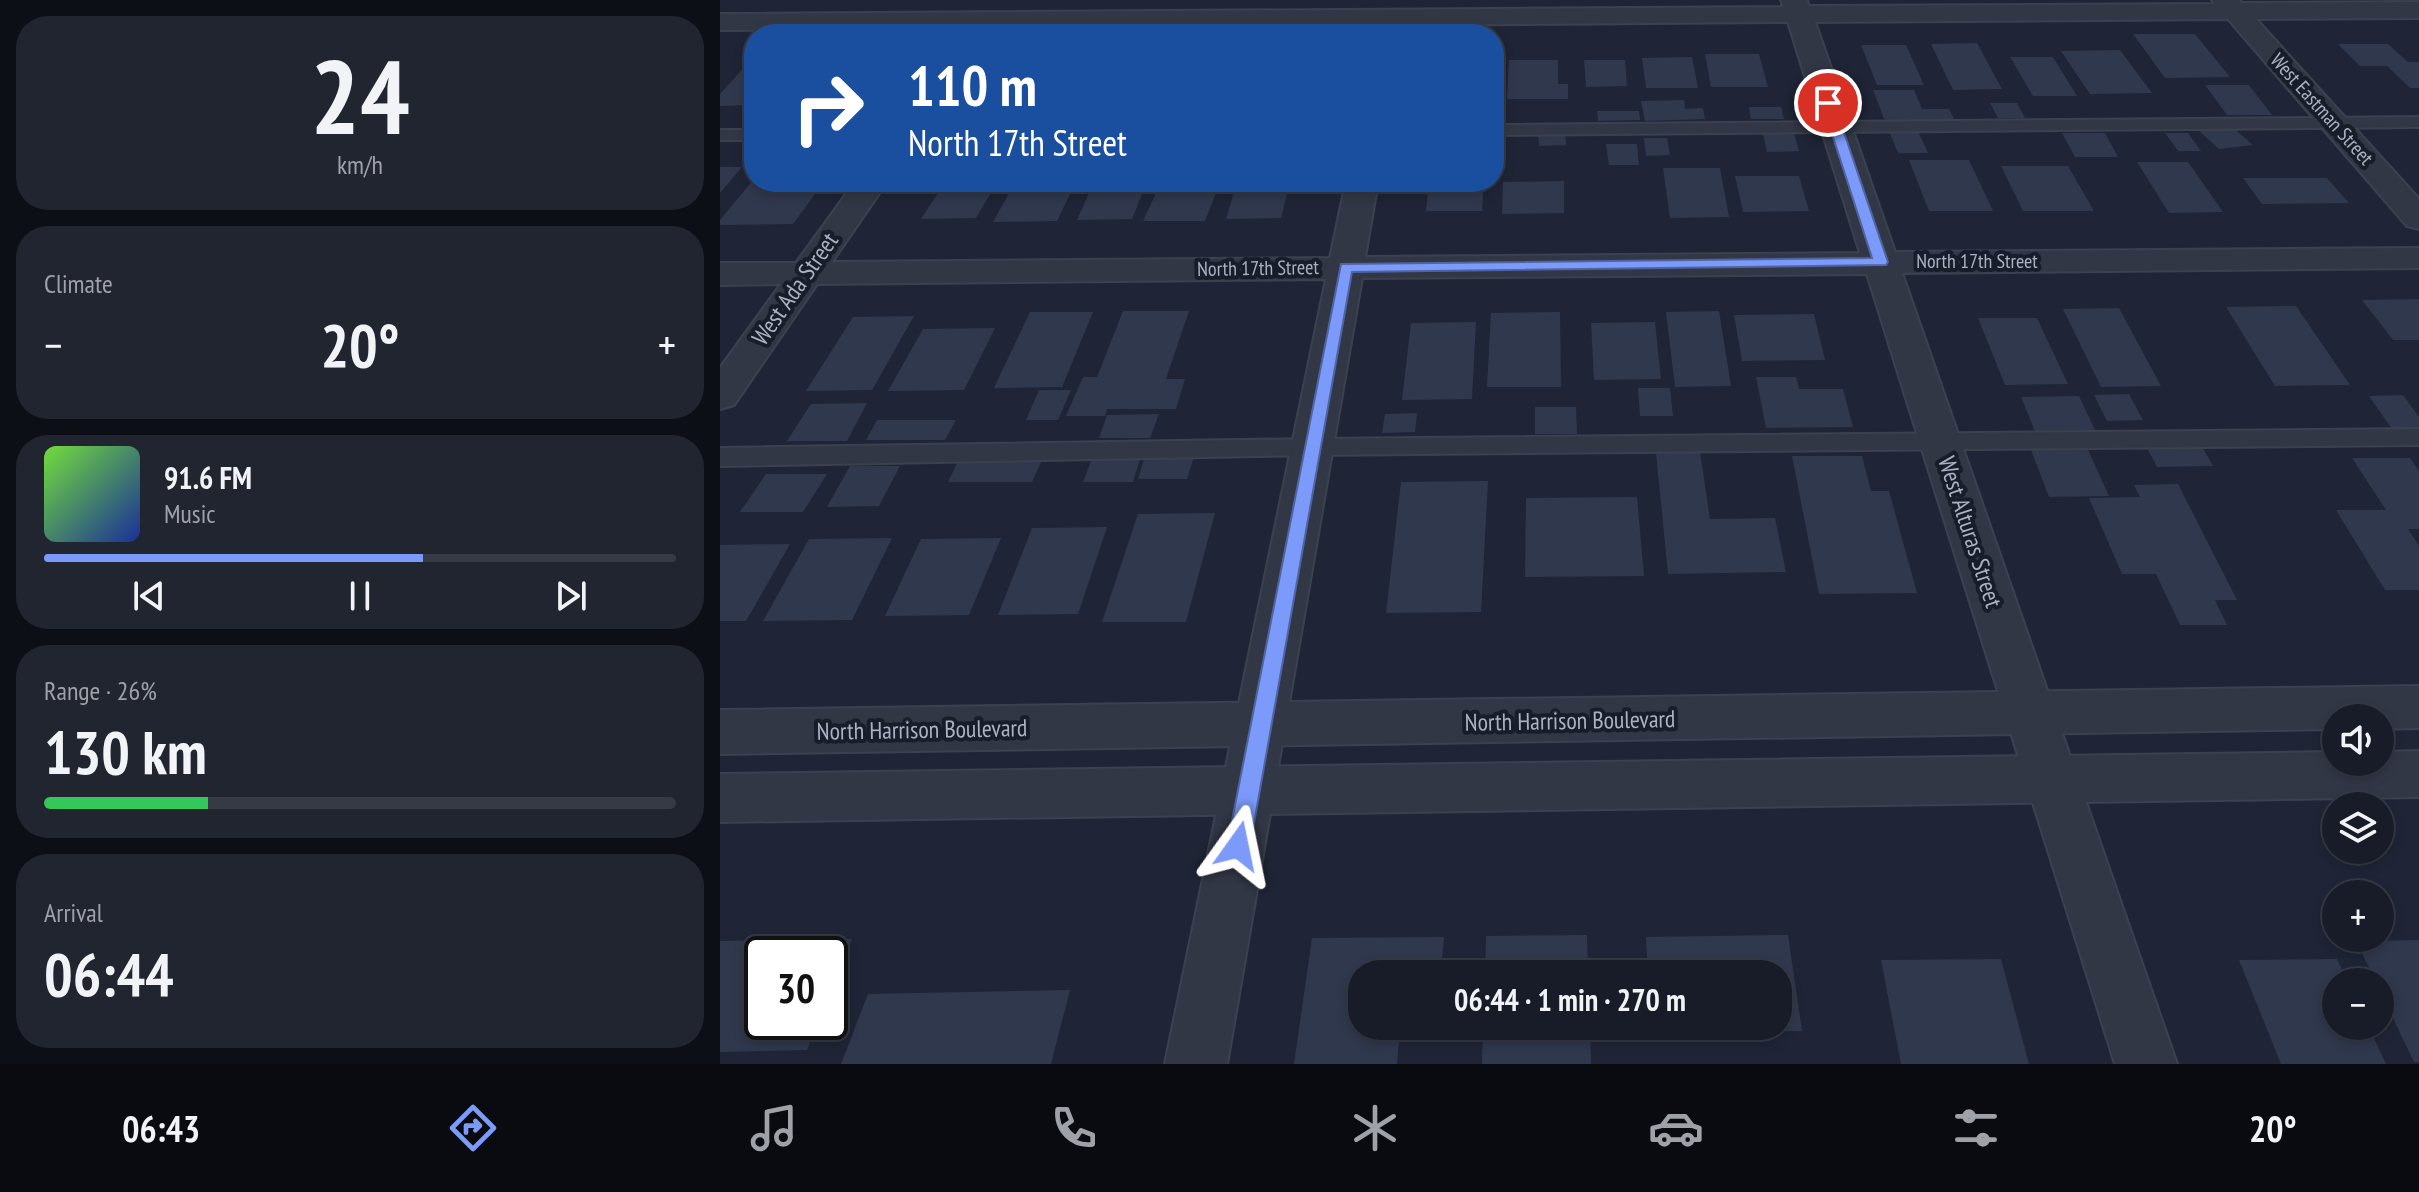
<!DOCTYPE html>
<meta charset="utf-8">
<style>
body{margin:0;font-family:"PT Sans Narrow",sans-serif;background:#202530;color:#f1f3f6;height:100vh;display:flex;flex-direction:column;font-size:30px;white-space:nowrap}
*{box-sizing:border-box;margin:0}
p{font-size:26px;color:#9ea1a8}
.icon{flex:none;width:44px;height:44px;fill:none;stroke:currentColor;stroke-width:2;stroke-linecap:round;stroke-linejoin:round}
.map{position:relative;flex:1;overflow:hidden}
.sheet{display:flex;flex-direction:column;gap:16px;padding:16px;background:#0d0f16;width:720px}
.sheet>*{flex:none}
.banner{position:absolute;left:24px;top:24px;width:760px;height:168px;border-radius:32px;box-shadow:0 4px 12px #0003,0 0 0 2px #363a45;background:#1a4fa0;color:#fff;overflow:hidden}
.controls{position:absolute;left:1602px;top:704px;display:grid;gap:16px}
.controls a{display:grid;place-items:center;width:72px;height:72px;border-radius:50%;background:#171c28;box-shadow:0 4px 12px #0003,0 0 0 2px #363a45;font-size:40px}
.speed{position:absolute;left:24px;top:936px;display:flex;gap:16px;font-size:40px;font-weight:700;text-align:center}
.speed>*{display:grid;place-content:center;width:104px;height:104px;border-radius:50%;background:#171c28;box-shadow:0 4px 12px #0003,0 0 0 2px #363a45;line-height:1}
.speed .limit{border:4px solid #111;border-radius:12px;background:#fff;color:#111}
.pin{position:absolute;display:grid;place-items:center;width:68px;height:68px;color:#fff;margin:-34px;border:4px solid #fff;border-radius:50%;box-shadow:0 2px 8px #0007}
.me{position:absolute;width:88px;margin:-44px;rotate:12deg;stroke-linejoin:round;filter:drop-shadow(0 0 6px #0008)}
.turn{display:flex;align-items:center;gap:28px;height:168px;padding:0 32px;font-size:36px}
.turn .icon{width:104px;height:104px;stroke-width:2.5}
.turn b{display:block;font-size:56px;line-height:68px}
.big{font-size:60px;font-weight:800;line-height:1.1}
.sheet .widget{flex:1;display:flex;flex-direction:column;justify-content:center;gap:12px;min-width:0;padding:0 28px;border-radius:32px;background:#202530}
.sheet .dial{align-items:center;gap:0}
.dial b{font-size:104px;line-height:1}
.song{display:flex;align-items:center;gap:24px}
.cover{width:96px;height:96px;border-radius:12px;background:linear-gradient(135deg,hsl(100 70% 55%),hsl(230 70% 35%))}
.played{height:8px;border-radius:4px;background:linear-gradient(90deg,#7b9af9 60%,#363a45 60%)}
.keys{display:flex;justify-content:space-around;direction:ltr}
.heat{display:flex;justify-content:space-between;align-items:center;font-size:44px;direction:ltr}
.charge{height:12px;border-radius:6px;background:linear-gradient(90deg,#34c759 26%,#363a45 0)}
.trip{position:absolute;left:628px;top:960px;width:444px;height:80px;border-radius:32px;background:#171c28;box-shadow:0 4px 12px #0003,0 0 0 2px #363a45;font-weight:800;line-height:80px;text-align:center}
.tab-bar{display:flex;height:128px;justify-content:space-around;align-items:center;background:#090b10;color:#9ea1a8}
.tab-bar .icon{width:56px;height:56px}
.tab-bar .selected{color:#7b9af9}
.tab-bar b{font-size:36px;color:#f1f3f6}
main{display:flex;flex:1;min-height:0}
.map>svg:first-child{display:block}
.building{fill:#30384d}
.lines{fill:none;stroke-linecap:round;stroke-linejoin:round}
.service-casing{stroke:#3c4150;stroke-width:4}
.minor-casing{stroke:#3c4150;stroke-width:4}
.tertiary-casing{stroke:#3c4150;stroke-width:4}
.service{fill:#323746;fill-rule:evenodd}
.minor{fill:#323746;fill-rule:evenodd}
.tertiary{fill:#323746;fill-rule:evenodd}
.route{fill:#7b9af9;stroke:#5064a2;stroke-width:2}
.labels{text-anchor:middle;stroke-width:8;stroke-linejoin:round;paint-order:stroke}
.far-street-label{font-size:20px;fill:#acb1c4;stroke:#181d2a}
.street-label{font-size:24px;fill:#acb1c4;stroke:#181d2a}
</style>
<main>
<section class="sheet">
<div class="widget dial"><b>24</b><p>km/h</p></div>
<div class="widget"><p>Climate</p>
<div class="heat"><a>−</a><b class="big">20°</b><a>+</a></div>
</div>
<div class="widget">
<div class="song"><i class="cover"></i><div><b>91.6 FM</b><p>Music</p></div></div>
<div class="played"></div>
<div class="keys"><svg class="icon" aria-label="previous" viewBox="0 0 24 24"><path d="M18 5L8 12l10 7zM5 5v14"/></svg><svg class="icon" aria-label="pause" viewBox="0 0 24 24"><path d="M8 5v14M16 5v14"/></svg><svg class="icon" aria-label="next" viewBox="0 0 24 24"><path d="M6 5l10 7-10 7zM19 5v14"/></svg></div>
</div>
<div class="widget"><p>Range · 26%</p><b class="big">130 km</b><div class="charge"></div></div>
<div class="widget"><p>Arrival</p><b class="big">06:44</b></div>
</section>
<div class="map">
<svg width="1699" height="1064" viewBox="0 0 1699 1064">
<rect width="100%" height="100%" fill="#1f2536"/>
<path class="building" d="M1413,34H1475L1510,77L1445,78Z
M1257,43L1282,89L1233,90L1211,44Z
M1618,44H1668L1688,62H1699V88H1690L1667,66H1640Z
M1141,45H1186L1204,85H1157Z
M1400,50L1432,93L1370,94L1341,51Z
M774,54H778L776,95H774Z
M985,54H1039L1048,87H991Z
M972,57L978,88H926L922,58Z
M1290,57H1333L1357,96H1313Z
M789,60H838V84H848V99H787Z
M864,60H905L907,86L866,87Z
M30,61H34V100L29,105L0,106V94Z
M1485,85H1529L1552,115H1507Z
M1153,90H1194L1202,109H1229L1235,121H1165Z
M964,100L965,109L983,108L985,119L925,121L921,101Z
M1270,103H1297L1305,118H1278Z
M1029,107H1061L1064,119H1031Z
M877,111H919L920,120L878,121Z
M1511,126L1533,145L1499,149L1478,130Z
M845,130L846,145L819,146L818,131Z
M1042,130H1073L1079,151L1047,152Z
M1169,131H1198L1208,153H1178Z
M1342,133H1385L1398,157H1355Z
M1445,133H1468L1481,151H1458Z
M924,138H947L950,155L926,156Z
M886,144H917L919,165H889Z
M1189,160H1249L1273,211H1209Z
M1417,162H1468L1503,212L1449,213Z
M1281,166H1348L1374,211H1303Z
M0,167H22L0,193Z
M943,168H1000L1009,217L950,218Z
M1015,176H1079L1089,211L1023,212Z
M1523,178H1607L1629,203L1542,204Z
M34,179V182H104L73,224L0,225V220Z
M844,181V213L782,214L783,182Z
M225,182H277L256,218L201,219Z
M315,182H356L337,221L273,222L293,186H313Z
M374,182H427L412,219L357,220Z
M441,182H481L479,187L498,188L485,221H423Z
M517,182H570L561,218L506,219Z
M709,182H764L762,211H706Z
M1699,299V340H1673L1642,300Z
M1576,306L1630,385L1555,386L1506,307Z
M1399,308L1441,386L1381,387L1343,309Z
M403,311H469L446,379H465L456,409H387L385,416H346L363,377H377Z
M999,311L1011,386L955,387L946,312Z
M310,312H373L342,387L274,388Z
M840,312L841,387H767L771,313Z
M1094,314L1105,360L1022,361L1014,315Z
M194,316L152,390L86,391L133,317Z
M1258,318H1317L1348,384L1285,385Z
M756,322L752,399L682,400L691,323Z
M935,322L941,379L874,380L871,323Z
M275,328L244,390L168,391L203,329Z
M1036,377H1076L1079,389H1123L1133,427L1046,428Z
M918,388H950L953,416H920Z
M319,390H351L338,420H306Z
M1409,394L1423,420L1387,421L1374,395Z
M1683,395L1699,417V428L1672,429L1649,396Z
M1359,396L1375,430L1315,431L1301,397Z
M147,403L127,441H67L91,404Z
M815,407H856L857,434H815Z
M697,413L695,432L662,433L665,414Z
M439,414L430,438H379L387,415Z
M157,420H236L225,440H146Z
M1364,441L1389,496L1329,497L1308,442Z
M1479,441L1493,466L1437,467L1424,442Z
M980,452L990,519L1055,518L1066,572L948,574L936,453Z
M242,453H325L312,482H228Z
M426,453H475L467,479H418Z
M373,456H421L413,482H363Z
M1072,456H1142L1151,491H1169L1197,593L1099,594Z
M1632,458H1690L1699,471V529H1688L1699,546V590H1665L1616,510H1666Z
M130,466H180L159,506L107,507Z
M46,474H107L83,512H20Z
M768,481L761,612L666,613L681,482Z
M1458,484L1517,600H1495L1507,625H1460L1436,574H1402L1369,498L1420,497L1414,485Z
M917,497L924,576L805,577L806,498Z
M495,513L466,622H382L418,514Z
M387,527L358,614L278,615L312,528Z
M172,538L132,620L43,621L89,539Z
M281,538L249,615L165,616L201,539Z
M70,544L26,621H0V545Z
M867,935L868,974H765L766,936Z
M1068,935L1082,1031L932,1033L931,1026H1058V974H928L926,937Z
M724,937L721,974H642V1026H680L677,1064H574L592,938Z
M132,939L110,992V954H42V1022H98L87,1050L0,1052V941Z
M1699,940V1062H1694L1660,991V982H1656L1636,941Z
M1281,959L1309,1064H1181L1161,960Z
M1617,959L1628,982H1616V1026H1648L1666,1064H1561L1519,960Z
M350,990L331,1064H121L148,994Z
M763,1026H870L871,1064H762Z"/>
<g class="lines">
<g class="service-casing">
<path id="service" d="M1699,117V127L774,135V125Z
M0,130H34V140H0Z
M1699,429V445L592,455L0,466V448L592,439Z"/>
</g>
<g class="minor-casing">
<path id="minor" d="M1061,0H1087L1089,6L1494,4L1492,0H1519L1522,3L1699,2V18L1536,19L1699,199V229L1687,226L1508,19L1095,22L1175,252L1699,248V268L1182,273L1457,1064H1395L1147,274L642,278L507,1064H445L606,279L97,284L14,405L0,409V368L61,284L0,285V263H76L135,182H167L112,262L610,258L626,182H658L645,257L1140,253L1068,22L0,30V14L1063,7Z"/>
</g>
<g class="tertiary-casing">
<path id="tertiary" d="M1699,686V728L1660,729V718H1616V729L0,754V710Z
M1699,751V797L0,822V774L1616,752V762H1660V752Z"/>
</g>
<use href="#service" class="service"/>
<use href="#minor" class="minor"/>
<use href="#tertiary" class="tertiary"/>
</g>
<path class="route" d="M1104,100L1114,103L1168,262L1166,265L632,272L530,846L526,853L518,856L510,853L507,846L621,264L1152,258L1102,103Z"/>
<g class="labels">
<g class="far-street-label">
<text transform="translate(1602 109) rotate(48)" y="7">West Eastman Street</text>
<text x="1257" y="268">North 17th Street</text>
<text transform="translate(538 268) rotate(-1)" y="7">North 17th Street</text>
</g>
<g class="street-label">
<text transform="translate(75 289) rotate(-55)" y="8">West Ada Street</text>
<text transform="translate(1250 532) rotate(72)" y="8">West Alturas Street</text>
<text transform="translate(850 721) rotate(-1)" y="8">North Harrison Boulevard</text>
<text transform="translate(202 730) rotate(-1)" y="8">North Harrison Boulevard</text>
</g>
</g>
</svg>
<div class="controls">
<a><svg class="icon" aria-label="sound" viewBox="0 0 24 24"><path d="M4 9h4l5-4v14l-5-4H4zM17 9q2 3 0 6"/></svg></a>
<a><svg class="icon" aria-label="layers" viewBox="0 0 24 24"><path d="M12 4l9 5-9 5-9-5zM3 14l9 5 9-5"/></svg></a>
<a>+</a>
<a>−</a>
</div>
<div class="speed"><div class="limit">30</div></div>
<div class="pin" style="left:1108px;top:103px;background:#d93025"><svg class="icon" aria-label="arrive" viewBox="0 0 24 24"><path d="M6 21V4h12l-3 4 3 4H6"/></svg></div>
<svg class="me" style="left:518px;top:846px" viewBox="-20 -20 40 40"><path d="M0-17L14 15 0 8-14 15z" fill="#7b9af9" stroke="#fff" stroke-width="4"/></svg>
<div class="trip">06:44 · 1 min · 270 m</div>
<div class="banner">
<div class="turn"><svg class="icon" aria-label="right" viewBox="0 0 24 24"><path d="M7 20v-9h11M14 6l5 5-5 5"/></svg><div><b>110 m</b>North 17th Street</div></div>
</div>
</div>
</main>
<nav class="tab-bar">
<b>06:43</b>
<svg class="icon selected" aria-label="directions" viewBox="0 0 24 24"><path d="M12 3l9 9-9 9-9-9zM9 14v-3h6M13 9l2 2-2 2"/></svg>
<svg class="icon" aria-label="music" viewBox="0 0 24 24"><path d="M9 18V5l10-2v13"/><circle cx="6" cy="18" r="3"/><circle cx="16" cy="16" r="3"/></svg>
<svg class="icon" aria-label="phone" viewBox="0 0 24 24"><path d="M5 4h4l2 5-3 2q2 4 5 5l2-3 5 2v4C11 20 4 13 5 4z"/></svg>
<svg class="icon" aria-label="climate" viewBox="0 0 24 24"><path d="M12 3v18M4 7l16 10M4 17L20 7"/></svg>
<svg class="icon" aria-label="car" viewBox="0 0 24 24"><path d="M5 17H2v-5l4-1 3-4h7l3 4 3 1v5h-3M9 17h6M6 11h13"/><circle cx="7" cy="17" r="2"/><circle cx="17" cy="17" r="2"/></svg>
<svg class="icon" aria-label="filters" viewBox="0 0 24 24"><path d="M4 7h16M4 17h16"/><circle cx="9" cy="7" r="2"/><circle cx="15" cy="17" r="2"/></svg>
<b>20°</b>
</nav>
